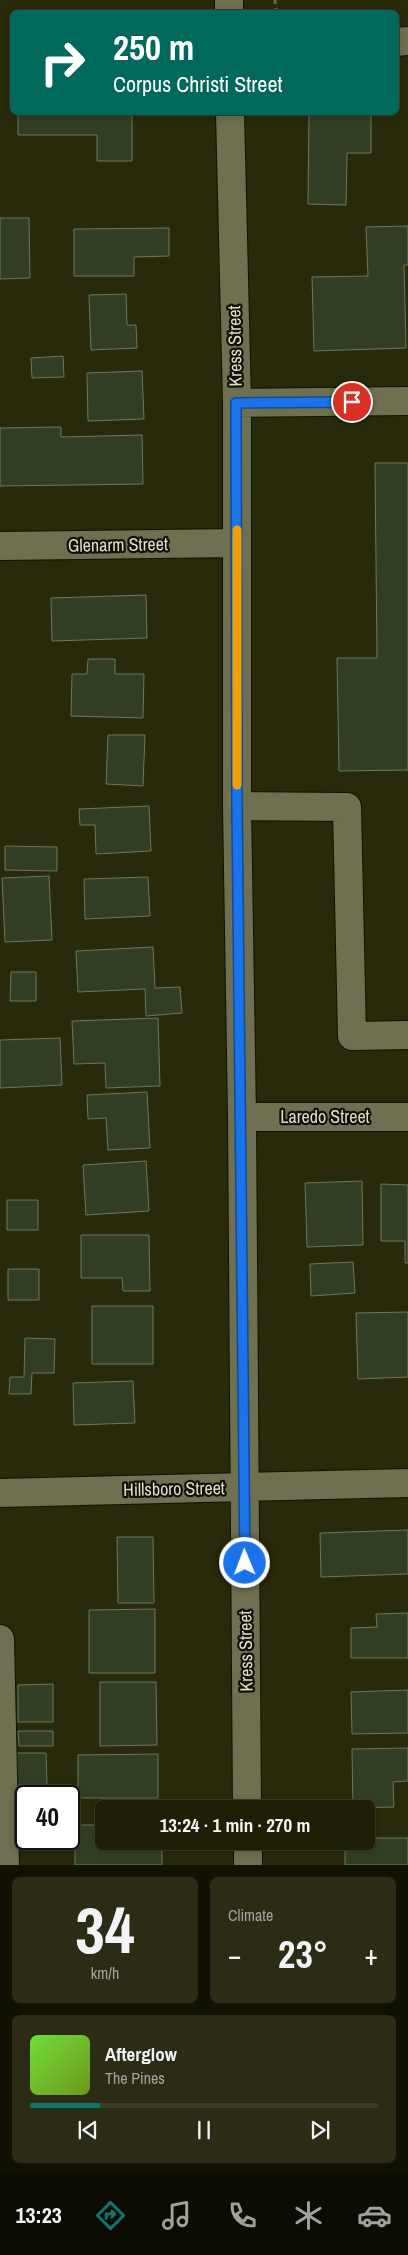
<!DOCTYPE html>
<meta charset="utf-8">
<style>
body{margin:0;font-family:"Archivo Narrow",sans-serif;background:#2c2c16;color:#f1f3f6;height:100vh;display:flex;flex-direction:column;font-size:19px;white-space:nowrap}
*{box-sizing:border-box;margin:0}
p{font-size:16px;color:#a1a29c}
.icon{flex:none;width:28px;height:28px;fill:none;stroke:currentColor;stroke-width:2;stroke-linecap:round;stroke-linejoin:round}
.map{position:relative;height:1865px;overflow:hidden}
.panel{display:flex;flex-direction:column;gap:12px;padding:12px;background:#111104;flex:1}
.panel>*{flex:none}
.top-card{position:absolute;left:10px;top:10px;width:389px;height:105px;border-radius:8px;box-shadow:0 2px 8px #0003,0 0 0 1px #3c3d29;background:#00695c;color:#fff;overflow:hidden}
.speed{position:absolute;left:15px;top:1785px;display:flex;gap:10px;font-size:25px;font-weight:700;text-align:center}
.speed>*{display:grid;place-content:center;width:65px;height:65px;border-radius:50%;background:#1f1f08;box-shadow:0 2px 8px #0003,0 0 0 1px #3c3d29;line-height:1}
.speed .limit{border:2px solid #111;border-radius:8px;background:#fff;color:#111}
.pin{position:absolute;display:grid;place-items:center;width:42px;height:42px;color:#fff;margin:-21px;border:2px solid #fff;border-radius:50%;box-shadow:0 1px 5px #0007}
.me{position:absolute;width:55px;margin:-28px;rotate:359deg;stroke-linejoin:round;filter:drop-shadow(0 0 4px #0008)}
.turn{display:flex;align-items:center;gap:18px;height:105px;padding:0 20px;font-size:22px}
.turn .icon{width:65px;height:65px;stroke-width:2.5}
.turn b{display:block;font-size:35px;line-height:42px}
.big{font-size:38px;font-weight:700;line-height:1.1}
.panel .tile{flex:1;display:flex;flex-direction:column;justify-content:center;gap:8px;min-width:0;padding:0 18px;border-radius:8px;background:#2c2c16}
.panel .dial{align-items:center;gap:0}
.dial b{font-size:65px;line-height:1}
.song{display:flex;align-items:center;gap:15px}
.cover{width:60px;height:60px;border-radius:8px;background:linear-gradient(135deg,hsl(100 70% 55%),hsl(80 70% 35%))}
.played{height:5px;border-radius:2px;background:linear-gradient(90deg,#0f766e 20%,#3c3d29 20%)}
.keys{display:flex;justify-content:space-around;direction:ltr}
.heat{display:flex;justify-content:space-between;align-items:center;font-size:28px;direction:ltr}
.panel .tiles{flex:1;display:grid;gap:12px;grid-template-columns:1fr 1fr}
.tile:last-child{grid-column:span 2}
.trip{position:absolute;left:95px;top:1800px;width:280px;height:50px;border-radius:8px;background:#1f1f08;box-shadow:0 2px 8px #0003,0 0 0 1px #3c3d29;font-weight:700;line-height:50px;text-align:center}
.dock{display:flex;height:80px;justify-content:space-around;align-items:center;background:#0c0c03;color:#a1a29c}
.dock .icon{width:35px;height:35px}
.dock .on{color:#0f766e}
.dock b{font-size:22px;color:#f1f3f6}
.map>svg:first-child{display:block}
.building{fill:#323e24;stroke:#6b795c}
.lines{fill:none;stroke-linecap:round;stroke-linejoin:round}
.minor-casing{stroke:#121100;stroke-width:30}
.path{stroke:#696950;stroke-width:3;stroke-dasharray:4 4;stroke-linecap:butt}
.minor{stroke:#6f7051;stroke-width:28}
.route-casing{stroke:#114b97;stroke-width:12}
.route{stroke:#1a73e8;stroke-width:9}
.slow{stroke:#f59e0b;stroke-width:9}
.labels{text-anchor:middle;stroke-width:4.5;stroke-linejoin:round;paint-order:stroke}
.street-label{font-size:18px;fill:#dddecd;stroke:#111105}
</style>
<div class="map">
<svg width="408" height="1865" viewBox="0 0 408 1865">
<rect width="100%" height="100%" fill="#29290b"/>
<path class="building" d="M18,112H132V161H97V135H18Z
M309,112H371V153H347L346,205L308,204Z
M0,218H29L30,278L0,279Z
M408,226V265H404L406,348L314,351L312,277L368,276L366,227Z
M169,228V256L134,257V276H74V229Z
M126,294L127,325H136L137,348L91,350L89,295Z
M63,356L64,377L32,378L31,358Z
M142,371L144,419L88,421L87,373Z
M61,427V437L142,435L143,484L0,486V428Z
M375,463H408V770L339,771L337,658H377Z
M146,595L147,638L52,641L51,598Z
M88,659H115V674H144L143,718L71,716L72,674H87Z
M108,735H145L143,786L106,784Z
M149,806L151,851L96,854L95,825H80L79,809Z
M5,846L57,847V871L5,870Z
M49,876L52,940L5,942L2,878Z
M148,877L150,916L85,919L84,879Z
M153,947L155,988L180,987L182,1013L146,1016L145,989L78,992L76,951Z
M11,972H36V1001H10Z
M158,1018L160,1086L106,1088L105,1063L74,1064L72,1021Z
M60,1038L62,1085L0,1088V1040Z
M147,1092L150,1148L108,1150L106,1118L88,1119L87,1095Z
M146,1161L149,1211L86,1215L83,1165Z
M362,1181L363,1245L307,1247L305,1183Z
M381,1184L408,1185V1263H405V1241H381Z
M7,1200H38V1230H7Z
M81,1235H149L150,1291H123L122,1278H81Z
M353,1262L355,1293L311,1296L310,1264Z
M8,1269H39V1300H8Z
M92,1306H153V1364H92Z
M408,1312V1377L358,1379L356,1313Z
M25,1338L55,1339L54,1373H32L31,1394H9L10,1377H24Z
M133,1381L135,1423L74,1425L73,1383Z
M408,1530V1574L321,1577L320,1533Z
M117,1537H153L154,1603H118Z
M155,1609V1673H89V1610Z
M408,1613V1658H351V1628L377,1627L376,1614Z
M100,1682H156L157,1745L100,1746Z
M53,1684V1722H18V1685Z
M408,1690V1733L352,1734L351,1692Z
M18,1731H53V1746H19Z
M408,1748V1781L393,1782L394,1807L353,1808L352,1749Z
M17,1753H46L47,1785H17Z
M158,1754V1798H78V1755Z
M75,1825H104V1841H162V1865H75Z
M366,1838H408V1865H345V1841H366Z"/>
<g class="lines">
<g class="minor-casing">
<path id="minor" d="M229,0V12
M396,42L408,41
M230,112L237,403V806L242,1117L247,1809
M237,403L408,401
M0,546L237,543
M237,806L347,807L352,1036L408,1035
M242,1117H408
M0,1493L408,1483
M0,1639L5,1865
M248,1841V1865"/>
</g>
<path class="path" d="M275,0L276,12"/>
<use href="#minor" class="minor"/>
</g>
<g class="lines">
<g class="route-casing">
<path id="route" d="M245,1563L237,806L236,403L352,402"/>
</g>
<use href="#route" class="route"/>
<path class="slow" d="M237,530V785"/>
</g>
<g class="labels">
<g class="street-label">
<text transform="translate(235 346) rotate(-91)" y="6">Kress Street</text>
<text transform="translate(118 545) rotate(-1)" y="6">Glenarm Street</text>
<text x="325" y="1123">Laredo Street</text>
<text transform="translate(174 1489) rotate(-1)" y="6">Hillsboro Street</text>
<text transform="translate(246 1651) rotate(-91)" y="6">Kress Street</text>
</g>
</g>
</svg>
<div class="speed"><div class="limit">40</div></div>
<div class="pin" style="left:352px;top:402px;background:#d93025"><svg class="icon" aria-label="arrive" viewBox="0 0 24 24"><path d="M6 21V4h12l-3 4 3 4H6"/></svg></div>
<svg class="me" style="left:245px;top:1563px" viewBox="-20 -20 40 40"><circle r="17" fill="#1a73e8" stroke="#fff" stroke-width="3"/><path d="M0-11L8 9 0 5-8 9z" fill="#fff"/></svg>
<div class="trip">13:24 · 1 min · 270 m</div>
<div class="top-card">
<div class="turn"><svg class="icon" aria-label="right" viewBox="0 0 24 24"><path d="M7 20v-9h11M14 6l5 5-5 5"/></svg><div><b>250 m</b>Corpus Christi Street</div></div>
</div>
</div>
<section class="panel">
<div class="tiles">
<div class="tile dial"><b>34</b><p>km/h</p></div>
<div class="tile"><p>Climate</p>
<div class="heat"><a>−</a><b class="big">23°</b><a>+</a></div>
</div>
<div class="tile">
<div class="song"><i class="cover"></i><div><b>Afterglow</b><p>The Pines</p></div></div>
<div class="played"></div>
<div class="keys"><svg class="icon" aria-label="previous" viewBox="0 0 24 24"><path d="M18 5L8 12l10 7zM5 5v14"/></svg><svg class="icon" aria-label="pause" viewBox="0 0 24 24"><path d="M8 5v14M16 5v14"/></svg><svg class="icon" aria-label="next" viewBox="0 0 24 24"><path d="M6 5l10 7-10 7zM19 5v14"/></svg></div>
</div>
</div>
</section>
<nav class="dock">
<b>13:23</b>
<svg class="icon on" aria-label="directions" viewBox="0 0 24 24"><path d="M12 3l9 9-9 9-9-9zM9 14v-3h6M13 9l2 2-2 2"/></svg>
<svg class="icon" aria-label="music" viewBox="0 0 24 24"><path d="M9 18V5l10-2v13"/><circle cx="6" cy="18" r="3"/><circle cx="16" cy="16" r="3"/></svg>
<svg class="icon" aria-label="phone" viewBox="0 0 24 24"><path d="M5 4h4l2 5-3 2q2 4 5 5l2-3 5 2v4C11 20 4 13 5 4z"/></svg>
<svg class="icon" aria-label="climate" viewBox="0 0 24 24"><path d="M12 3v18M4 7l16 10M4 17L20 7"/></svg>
<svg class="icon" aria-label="car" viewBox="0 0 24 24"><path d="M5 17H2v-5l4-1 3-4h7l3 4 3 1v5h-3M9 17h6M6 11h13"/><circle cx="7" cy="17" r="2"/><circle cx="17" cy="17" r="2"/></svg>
</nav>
